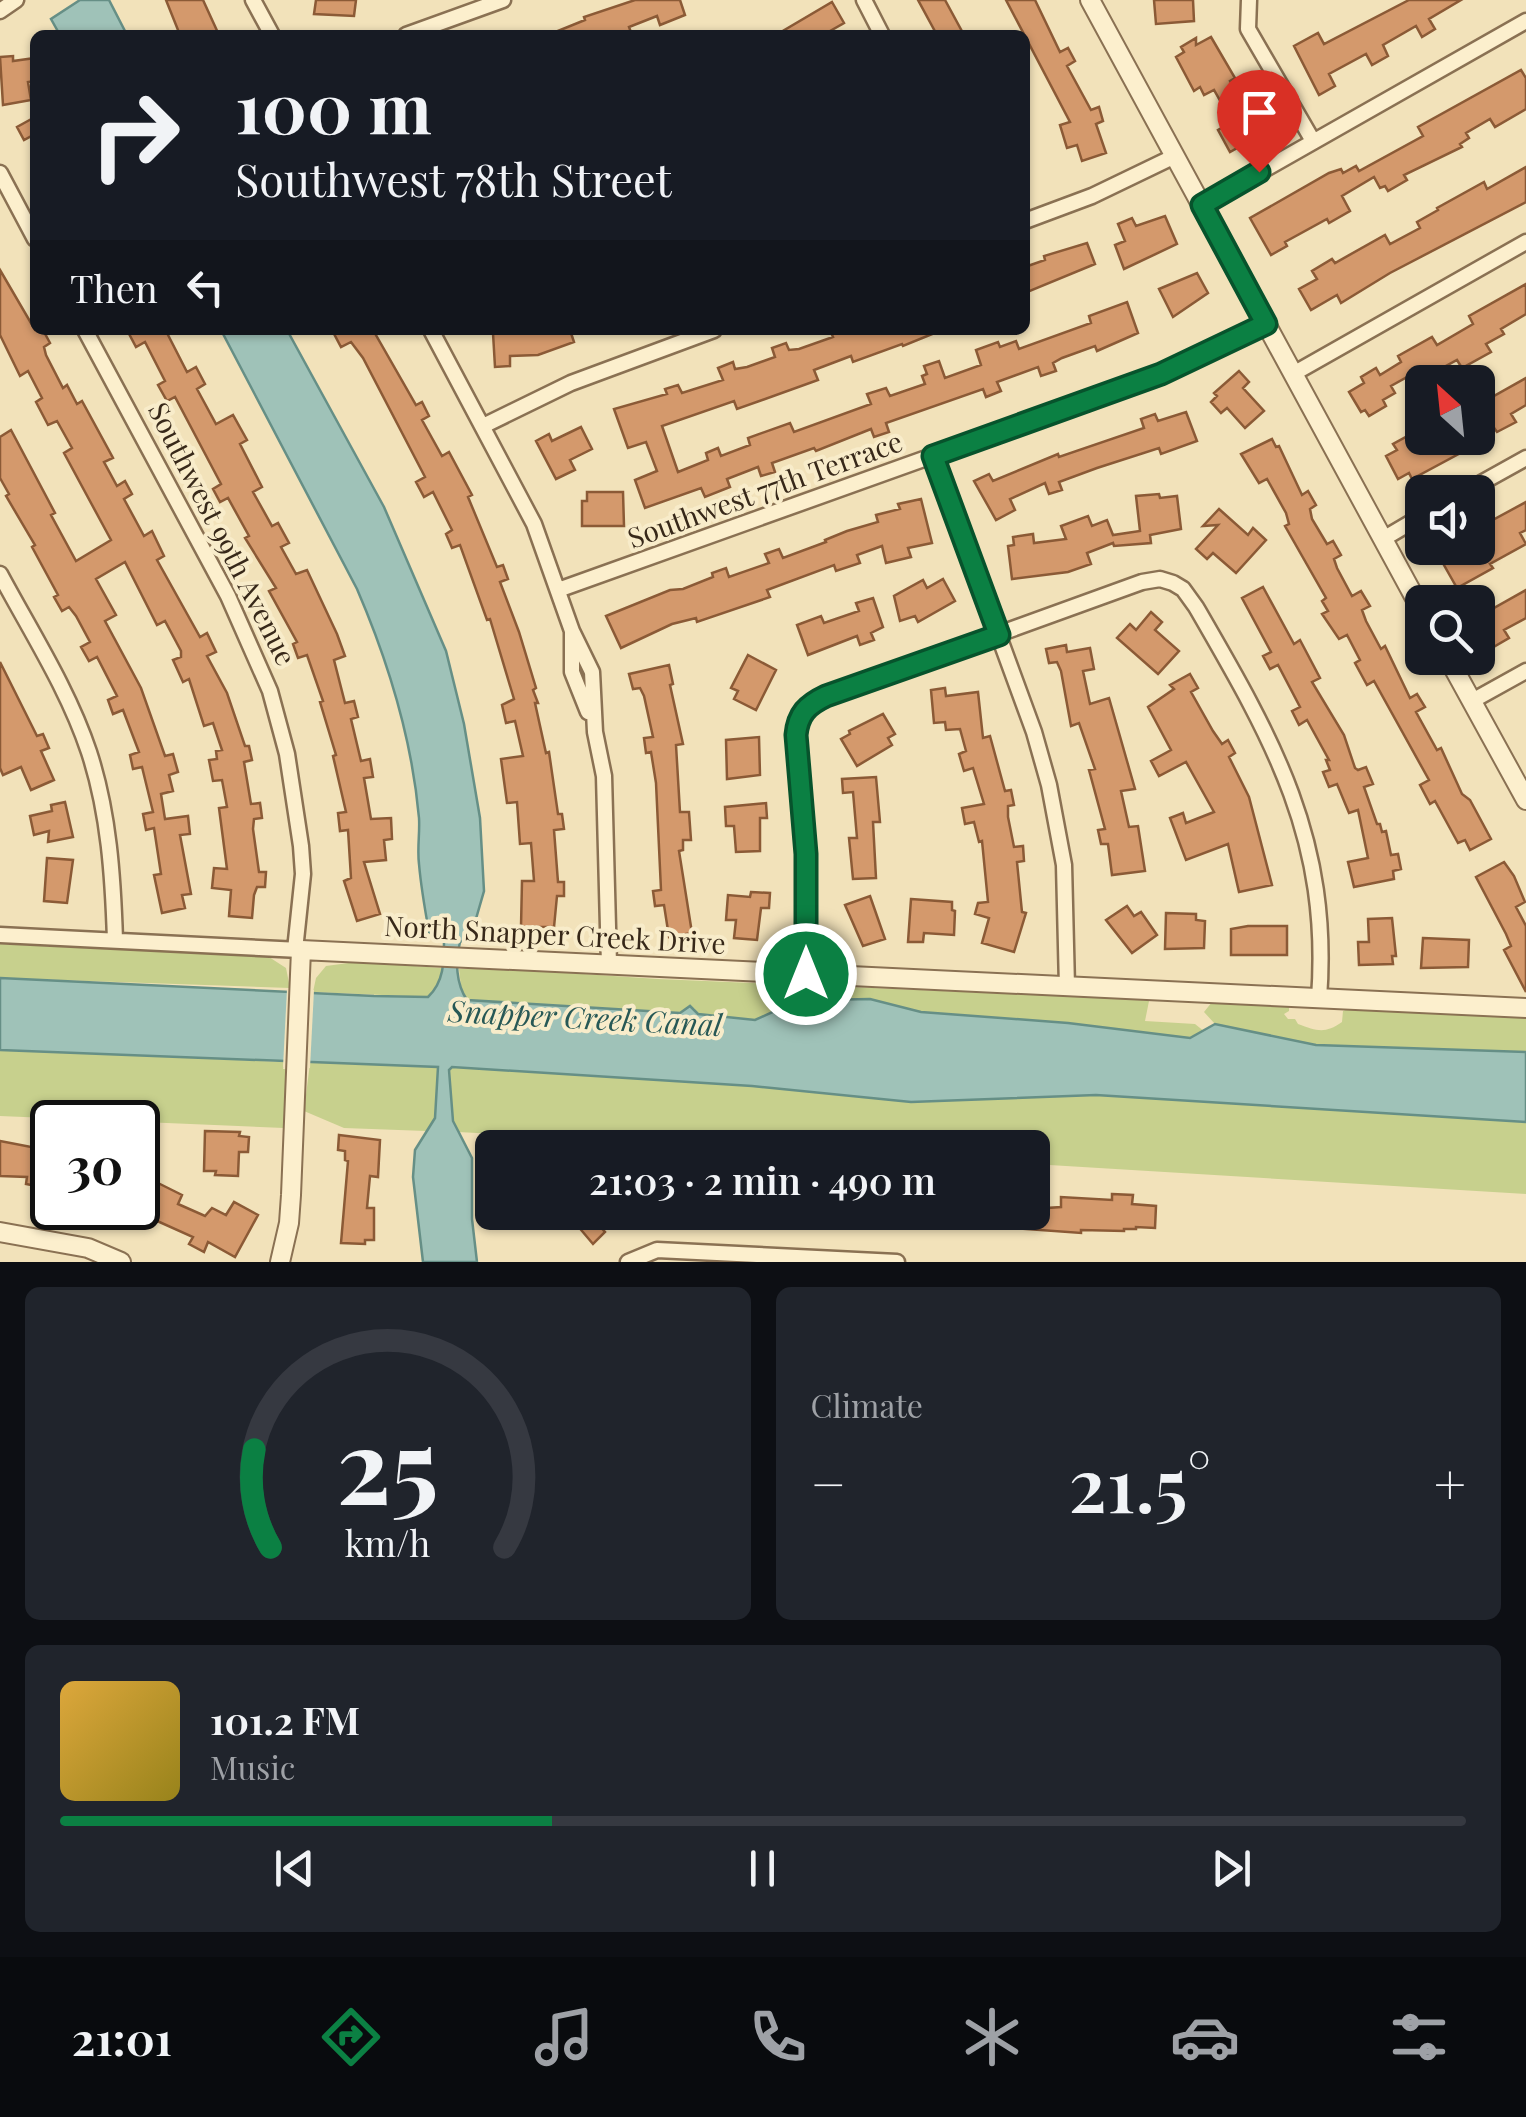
<!DOCTYPE html>
<meta charset="utf-8">
<style>
body{margin:0;font-family:"Playfair Display",serif;background:#20242c;color:#f1f3f6;height:100vh;display:flex;flex-direction:column;font-size:38px;white-space:nowrap}
*{box-sizing:border-box;margin:0}
p{font-size:32px;color:#9ea1a6}
.icon{flex:none;width:55px;height:55px;fill:none;stroke:currentColor;stroke-width:2;stroke-linecap:round;stroke-linejoin:round}
.map{position:relative;height:1262px;overflow:hidden}
.drawer{display:flex;flex-direction:column;gap:25px;padding:25px;background:#0d0f14;flex:1}
.drawer>*{flex:none}
.top-card{position:absolute;left:30px;top:30px;width:1000px;height:305px;border-radius:15px;box-shadow:0 2px 8px #0004;background:#171b24;color:#f1f3f6;overflow:hidden}
.needle{width:65px;rotate:333deg}
.controls{position:absolute;left:1405px;top:365px;display:grid;gap:20px}
.controls a{display:grid;place-items:center;width:90px;height:90px;border-radius:15px;background:#171b24;box-shadow:0 2px 8px #0004;font-size:50px}
.speed{position:absolute;left:30px;top:1100px;display:flex;gap:20px;font-size:50px;font-weight:700;text-align:center}
.speed>*{display:grid;place-content:center;width:130px;height:130px;border-radius:50%;background:#171b24;box-shadow:0 2px 8px #0004;line-height:1}
.speed .limit{border:5px solid #111;border-radius:15px;background:#fff;color:#111}
.pin{position:absolute;display:grid;place-items:center;width:85px;height:85px;color:#fff;margin:-102px -42px;border-radius:50% 50% 50% 0;rotate:-45deg;box-shadow:0 0 10px #0007}
.pin .icon{rotate:45deg}
.me{position:absolute;width:110px;margin:-55px;rotate:0deg;stroke-linejoin:round;filter:drop-shadow(0 0 8px #0008)}
.turn{display:flex;align-items:center;gap:35px;height:210px;padding:0 40px;font-size:45px}
.turn .icon{width:130px;height:130px;stroke-width:2.5}
.turn b{display:block;font-size:70px;line-height:85px}
.then{display:flex;align-items:center;height:95px;padding:0 40px;background:#0003;gap:20px;font-size:38px}
.big{font-size:75px;font-weight:600;line-height:1.1}
.drawer .card{flex:1;display:flex;flex-direction:column;justify-content:center;gap:15px;min-width:0;padding:0 35px;border-radius:15px;background:#20242c}
.drawer .dial{align-items:center;gap:0}
.dial svg{height:260px;overflow:visible;fill:none;stroke:#363941;stroke-width:7;stroke-linecap:round;text-anchor:middle}
.dial text{fill:#f1f3f6;stroke:none}
.song{display:flex;align-items:center;gap:30px}
.cover{width:120px;height:120px;border-radius:15px;background:linear-gradient(135deg,hsl(40 70% 55%),hsl(50 70% 35%))}
.played{height:10px;border-radius:5px;background:linear-gradient(90deg,#0b8043 35%,#363941 35%)}
.keys{display:flex;justify-content:space-around;direction:ltr}
.heat{display:flex;justify-content:space-between;align-items:center;font-size:55px;direction:ltr}
.drawer .tiles{flex:1;display:grid;gap:25px;grid-template-columns:1fr 1fr}
.card:last-child{grid-column:span 2}
.trip{position:absolute;left:475px;top:1130px;width:575px;height:100px;border-radius:15px;background:#171b24;box-shadow:0 2px 8px #0004;font-weight:600;line-height:100px;text-align:center}
.tab-bar{display:flex;height:160px;justify-content:space-around;align-items:center;background:#090b0e;color:#9ea1a6}
.tab-bar .icon{width:70px;height:70px}
.tab-bar .on{color:#0b8043}
.tab-bar b{font-size:45px;color:#f1f3f6}
.map>svg:first-child{display:block}
.green{fill:#c7d08d}
.water{fill:#9fc2b8;stroke:#668f86;stroke-width:2.5}
.pier{fill:#f2e2ba}
.building{fill:#d4996c;stroke:#8b5a36;stroke-width:2.5}
.lines{fill:none;stroke-linecap:round;stroke-linejoin:round}
.minor-casing{stroke:#8a7153;stroke-width:19}
.tertiary-casing{stroke:#8a7153;stroke-width:22}
.minor{stroke:#fcefcd;stroke-width:14}
.tertiary{stroke:#fcefcd;stroke-width:18}
.route-casing{stroke:#07532c;stroke-width:25}
.route{stroke:#0b8043;stroke-width:18}
.labels{text-anchor:middle;stroke-width:8;stroke-linejoin:round;paint-order:stroke}
.street-label{font-size:28px;fill:#372819;stroke:#f8ecca}
.water-label{font-size:30px;font-style:italic;fill:#275856;stroke:#f8ecca}
</style>
<div class="map">
<svg width="1526" height="1262" viewBox="0 0 1526 1262">
<rect width="100%" height="100%" fill="#f2e2ba"/>
<path class="green" d="M0,944L269,957L286,968L290,988L0,978Z
M356,962L442,968L443,971L439,985L428,997L313,992L316,978L326,966Z
M492,968L658,979L1134,999L1149,1001L1145,1021L1195,1024L1205,1032L1190,1038L1068,1023L921,1012L870,999L821,1000L777,1010L755,1020L697,1014L694,1008H686L681,1013L467,1000L462,995L459,969Z
M1212,1002L1289,1006V1011L1284,1014L1288,1019H1295L1298,1024C1317,1031 1325,1034 1342,1022L1343,1011L1350,1008L1526,1017V1052L1316,1045L1215,1024L1204,1012Z
M0,1050L284,1062L283,1069H287L284,1128L0,1116Z
M361,1062L438,1066L435,1118L426,1131L344,1128L304,1111L310,1063Z
M452,1067L752,1086L911,1102L1096,1095L1526,1122V1194L1033,1164L1032,1148L747,1147L458,1132L453,1121L449,1070Z"/>
<path class="water" d="M80,0H109L127,35H60L51,19Z
M221,330H287L384,507L446,651L464,724L480,818L484,891L471,936L460,942C455,961 456,984 467,1000L680,1013L690,1006L698,1014L755,1020L777,1010L821,1000L870,999L921,1012L1068,1023L1190,1038L1215,1024L1316,1045L1526,1052V1122L1096,1095L911,1102L752,1086L452,1067L449,1070L453,1121L472,1158V1219L477,1262H423L413,1177L415,1150L435,1118L438,1067L0,1050V978L374,996L428,997C444,982 444,962 444,941L429,932C425,910 421,887 419,864C417,849 420,833 419,818C412,739 388,661 357,589Z"/>
<path class="pier" d="M287,989L314,990L310,1068L283,1067Z"/>
<path class="building" d="M166,0H203L219,35H180Z
M316,0H356L354,16L314,14Z
M635,0H680L685,15L660,25L657,16L629,27L632,35H548L585,20L584,17Z
M918,0H945L964,35H937Z
M1006,0H1035L1060,52L1068,48L1075,61L1067,66L1091,110L1099,107L1103,121L1096,124L1106,153L1082,161L1077,145L1067,148L1060,125L1070,122Z
M1154,0H1193L1194,21L1156,24Z
M1409,0H1461L1429,19L1435,29L1422,37L1416,26L1383,45L1388,56L1372,65L1366,54L1329,74L1335,86L1319,95L1294,46L1318,33L1324,44Z
M832,2L844,23L823,35H776Z
M1211,37L1235,78L1230,81L1247,114L1255,109L1267,131L1230,152L1218,130L1232,122L1214,90L1204,95L1200,87L1194,91L1176,57L1184,52L1181,47L1196,38V45Z
M13,56V61L35,58V81L28,82L31,100L3,105L0,57Z
M1521,70L1526,78V109L1495,127L1490,119L1466,133L1469,138L1460,144L1462,147L1404,175L1407,180L1388,191L1385,186L1380,188L1374,177L1342,196L1350,211L1329,223L1327,219L1285,242L1287,246L1271,255L1250,218L1329,173L1341,169L1343,173L1356,166L1359,171L1423,136L1418,127Z
M35,117V134L24,140L17,127Z
M1526,167V202L1390,273L1341,303L1337,295L1311,310L1299,289L1317,279L1312,271L1332,259L1335,263L1385,235L1390,244L1420,228L1417,222L1438,210L1437,208L1484,182L1487,189Z
M1165,216L1177,244L1124,269L1115,245L1125,241L1118,224L1132,218L1136,226Z
M1087,243L1095,264L1025,293V267L1045,260L1044,256Z
M0,270L35,330H43L50,343L44,347L46,355L63,388L67,385L77,404L82,401L113,458L104,462L117,486L125,481L132,494L124,499L144,536L152,531L164,556L157,560L200,637L207,633L216,652L207,656L227,693L245,746H249L252,760L244,762L251,804L260,803L261,810L262,818L254,819L253,829L259,872H266L265,887H257L254,895L252,918L229,916L231,890L212,888L214,868L227,869L219,808L227,807L222,780L213,781L209,760L217,759L216,751L222,750L213,723L204,726L189,679L183,682L173,660L181,657V651L165,621L157,625L125,562L96,579L116,615L105,621L141,688L165,756L173,754L178,772L169,775L173,791L161,794L165,819L188,816L190,834L180,835L191,894L182,895L185,908L162,913L154,875L161,874L154,828L146,830L143,814L153,812L142,767L133,769L130,755L139,752L123,710L113,714L108,700L117,696L97,657L89,661L81,647L90,642L76,616L69,607L62,611L54,597L58,595L32,547L35,545L6,496L9,494L0,478V437L11,430L55,513L51,515L76,561L111,540L64,453L72,448L57,421L48,425L36,402L42,398L28,371L20,376L0,335Z
M1197,273L1208,293L1173,317L1159,289Z
M1526,284V314L1501,329L1504,334L1486,344L1491,352L1462,368L1457,360L1422,379L1418,371L1391,386L1395,393L1383,400L1386,406L1369,416L1365,410L1361,412L1349,392L1364,383L1361,377L1376,368L1380,375L1401,362L1398,356L1432,337L1437,345L1473,324L1469,316Z
M1127,302L1138,333L1097,351L1095,346L1062,358L1053,363L1056,371L1041,376L1038,367L997,382L1001,391L986,397L983,389L886,423L889,432L874,437L871,429L816,451L814,448L772,463L775,472L761,476L758,467L727,479L730,487L705,497L701,488L645,508L635,480L657,471L646,442L628,448L614,409L667,394L665,389L678,385L682,393L723,380L718,368L733,362L735,369L747,367L775,357L772,348L786,343L789,350L799,349L833,337L830,330H942L903,346L902,344L853,362L851,356L814,370L818,380L737,409L734,401L662,426L678,472L708,460L706,453L718,448L721,456L750,445L748,438L790,423L794,432L871,404L867,394L886,388L890,396L925,384L922,376L927,374L924,366L939,361L945,378L981,365L976,350L998,342L1000,347L1016,341L1019,349L1091,323L1089,316Z
M127,330H169L166,331L187,372L196,367L205,384L197,389L216,424L233,415L247,440L240,444L262,487L253,492L272,526L278,523L289,543L281,547L296,574L307,570L337,634L345,656L334,660L345,703L354,701L358,717L351,719L361,761L370,759L373,777L364,778L371,819L391,818L392,839L384,840L386,860L364,862L380,914L357,921L344,881L351,878L348,830L340,831L338,813L346,812L333,756L336,755L320,702L323,701L307,655L298,658L293,644L297,642L269,591L276,588L245,538L249,536L228,498L220,502L213,489L221,484L175,397L167,401L158,385L165,381L145,342L136,347Z
M332,330H373L416,405L422,402L429,416L422,420L442,456L449,452L472,495L468,497L497,567L503,565L508,579L500,582L519,632L536,688L533,690L538,703H535L546,753L549,752L558,814H562L564,829L554,830L558,882H564V896H557L554,927H521L522,881H534L531,843L520,844L517,802L507,803L501,759L523,756L515,721L506,723L502,705L514,699L490,619L487,620L460,545L452,548L446,534L452,530L433,492L424,497L416,482L425,477L363,358L351,342L341,347Z
M570,330L574,342L538,355L510,356V366L495,367L493,333Z
M1239,371L1249,382L1243,388L1264,411L1245,428L1227,408L1221,413L1211,402L1217,396L1214,393Z
M1526,378V405L1511,414L1516,422L1497,432L1492,425L1478,433V405Z
M1186,412L1197,441L1161,454L1159,448L1097,468L1059,482L1062,490L1049,494L1045,483L1010,499L1015,510L996,520L974,481L989,474L993,481L1058,454L1059,457L1144,428L1141,419L1155,414L1158,421Z
M581,427L592,449L570,460L575,470L556,479L536,441L549,434L552,441Z
M1415,432L1419,438H1459L1466,450L1412,479L1409,473L1398,479L1386,456L1397,450L1393,444Z
M1272,439L1276,447L1279,446L1302,495L1308,491L1316,505L1310,509L1312,519L1327,544L1333,541L1341,555L1334,559L1337,568L1352,596L1361,591L1370,606L1362,610L1366,621L1381,649L1385,646L1410,698L1417,694L1425,707L1416,712L1437,750L1441,748L1462,794L1470,800L1491,839L1470,850L1465,840L1458,843L1435,801L1430,804L1420,785L1429,780L1374,681L1367,685L1355,663L1360,660L1347,635L1339,639L1322,614L1328,611L1322,601L1326,598L1285,526L1289,524L1286,513L1267,479L1259,483L1241,454Z
M587,492H623L624,526H582V501H587Z
M1159,494L1160,498L1177,496L1181,529L1150,535L1151,543L1114,546L1113,543L1087,553L1091,564L1068,572L1012,579L1008,546L1014,545L1013,537L1033,534L1034,543L1066,539L1061,526L1088,516L1092,526L1107,520L1113,535L1140,531L1136,496Z
M921,499L932,543L908,548L911,557L886,563L882,546L857,555L860,563L836,571L834,565L767,590L770,597L697,622L696,618L672,624L621,648L606,616L670,590L683,589L713,577L712,573L726,568L729,577L769,563L765,554L779,549L783,558L826,542L825,540L847,531L878,522L876,515L900,509L898,504Z
M1526,502V530L1520,533L1526,544L1490,564L1493,568L1457,588L1440,558L1459,548H1478V528Z
M1219,509L1248,535L1253,528L1266,540L1236,573L1213,553L1207,559L1196,549L1218,525L1203,526Z
M943,579L955,601L918,622L915,616L900,621L894,596L923,580L927,588Z
M1263,587L1294,644L1300,640L1320,678L1312,682L1344,735L1355,768L1358,770L1366,767L1373,784L1364,787L1377,824H1380L1382,832L1386,831L1391,855L1398,854L1401,869L1393,871L1394,879L1354,887L1348,862L1368,858L1358,810L1349,813L1337,784L1329,787L1323,772L1330,770L1326,760H1329L1307,720L1299,725L1292,711L1300,707L1278,665L1270,669L1263,656L1271,652L1242,598Z
M1526,590V618L1504,630L1509,638L1490,649L1478,627V617Z
M873,598L883,627L871,633L874,640L860,645L857,636L808,655L797,625L821,616L824,623L859,611L856,603Z
M1151,612L1162,622L1155,630L1179,651L1158,674L1117,638L1130,624L1136,630Z
M1066,645L1067,652L1090,648L1094,669L1083,671L1090,704L1109,698L1135,789L1121,791L1129,827L1138,826L1145,871L1112,875L1108,844H1101L1098,830L1105,829L1089,770L1095,769L1079,723L1071,726L1061,671L1057,662L1049,663L1046,649Z
M748,655L776,670L756,710L734,699L738,691L731,688Z
M0,662L37,736L43,734L49,748L41,751L54,780L31,790L21,767L3,775L0,768Z
M669,665L673,684L670,685L683,744L676,745L680,812H689L691,840H683V850L679,851L692,933L669,937L664,905L655,906L653,891L661,890L656,783L651,752L646,753L644,738L653,737L644,696L640,688L633,689L629,674Z
M1190,674L1198,688L1191,692L1213,731L1222,744L1228,740L1235,753L1229,757L1249,797L1272,885L1239,892L1228,844L1186,860L1170,818L1183,813L1186,823L1214,812L1186,762L1159,776L1151,761L1171,750L1148,707L1174,689L1170,685Z
M945,688L946,696L978,692L983,738L990,736L1005,791L1011,790L1014,805L1008,806V817L1014,847L1023,846L1024,861L1017,862L1022,912L1026,913L1014,952L982,943L989,918L975,914L978,903L988,902L982,841L979,842L974,822L965,824L962,808L984,804L973,768L964,771L959,754L966,751L960,729L946,730L945,722L934,723L931,690Z
M883,714L895,734L888,738L892,745L857,766L841,739L850,734L849,731Z
M759,737L760,775L727,779L726,740Z
M876,777L880,822H873L876,878L853,879L849,838H857L853,792L843,793L842,779Z
M65,802L73,837L48,842L49,831L34,835L30,816L52,811L51,805Z
M766,803L767,818H760V851L736,852L734,826H726L725,807Z
M47,858L73,860L67,903L44,901Z
M1504,862L1514,876L1525,902L1516,907L1526,926V992L1504,950L1511,946L1506,934L1476,877Z
M751,892L770,893L769,908H761L757,940L734,938L736,920H726L728,895L750,897Z
M870,896L885,939L863,946L845,905Z
M911,899L952,902V910L955,911L954,935L924,933L923,942H908Z
M1127,906L1134,916L1141,912L1157,935L1132,953L1106,920Z
M1166,913L1196,914V920L1205,921L1204,948L1165,949Z
M1392,918L1396,956H1392L1393,964L1359,965L1358,942H1369L1368,919Z
M1248,926H1287V955H1231V929Z
M1423,938L1469,940L1468,967L1421,968Z
M205,1131L240,1132L239,1136L249,1137L248,1152H239L238,1176L215,1175L216,1171H204Z
M339,1135L380,1140L378,1177L370,1176L367,1208H374V1240H365V1244L341,1243L348,1161L345,1160V1151L338,1150Z
M0,1141L52,1151V1189L26,1184L27,1177L0,1176Z
M158,1183L182,1195L178,1204L205,1216L212,1208L226,1215L234,1202L258,1215L235,1257L208,1242L204,1252L189,1244L193,1237L135,1211L145,1189L153,1193Z
M1112,1194L1133,1195L1132,1204L1156,1206L1155,1228L1136,1227V1229H1124V1231L1081,1230V1233L955,1224L956,1212H1032V1209L1061,1207V1197L1112,1200Z
M566,1212H612L599,1225L605,1232L593,1244Z
M909,1212H924L923,1227L907,1226Z"/>
<g class="lines">
<g class="minor-casing">
<path id="minor" d="M253,0L272,35
M864,0L882,35
M1249,0L1248,29L1313,141
M0,11L16,0
M406,35L503,0
M0,173L35,239
M1202,205L1526,21
M1025,221L1092,196L1175,156
M85,330L228,596L270,691L287,754L301,846L303,874L295,950
M431,330L534,524L572,631L592,672L595,732L604,776L609,965
M1293,374L1526,242
M483,426L571,383L714,330
M933,456L1034,732L1049,785L1064,865L1067,987
M1465,492L1526,458
M1383,539L1422,516
M0,574C31,632 68,689 89,752C109,813 113,877 115,940
M558,590L1161,374L1266,324
M572,632V672L588,712
M1472,701L1526,671
M0,935L300,950
M806,974V854L795,735L805,709L844,690L1142,582L1160,579L1173,583L1183,589L1196,607C1273,740 1331,839 1319,999
M628,1262L657,1250L897,1262"/>
</g>
<g class="tertiary-casing">
<path id="tertiary" d="M1090,0L1422,611
M1448,658L1526,800
M0,1232L88,1248L121,1262
M280,1262L289,1223L291,1195L301,950L1526,1008"/>
</g>
<use href="#minor" class="minor"/>
<use href="#tertiary" class="tertiary"/>
</g>
<g class="lines">
<g class="route-casing">
<path id="route" d="M806,974V854L796,735C798,714 807,705 826,696L999,635L933,456L1161,374L1266,324L1202,205L1259,172"/>
</g>
<use href="#route" class="route"/>
</g>
<g class="labels">
<g class="street-label">
<text transform="translate(765 490) rotate(-20)" y="10">Southwest 77th Terrace</text>
<text transform="translate(222 534) rotate(63)" y="10">Southwest 99th Avenue</text>
<text transform="translate(555 935) rotate(3)" y="10">North Snapper Creek Drive</text>
</g>
<g class="water-label">
<text transform="translate(585 1019) rotate(3)" y="10">Snapper Creek Canal</text>
</g>
</g>
</svg>
<div class="controls">
<a><svg class="needle" viewBox="-14 -14 28 28"><path d="M0-13l5 13h-10z" fill="#e53935"/><path d="M0 13l5-13h-10z" fill="#9ea1a6"/></svg></a>
<a><svg class="icon" aria-label="sound" viewBox="0 0 24 24"><path d="M4 9h4l5-4v14l-5-4H4zM17 9q2 3 0 6"/></svg></a>
<a><svg class="icon" aria-label="search" viewBox="0 0 24 24"><circle cx="10" cy="10" r="6"/><path d="M15 15l6 6"/></svg></a>
</div>
<div class="speed"><div class="limit">30</div></div>
<div class="pin" style="left:1259px;top:172px;background:#d93025"><svg class="icon" aria-label="arrive" viewBox="0 0 24 24"><path d="M6 21V4h12l-3 4 3 4H6"/></svg></div>
<svg class="me" style="left:806px;top:974px" viewBox="-20 -20 40 40"><circle r="17" fill="#0b8043" stroke="#fff" stroke-width="3"/><path d="M0-11L8 9 0 5-8 9z" fill="#fff"/></svg>
<div class="trip">21:03 · 2 min · 490 m</div>
<div class="top-card">
<div class="turn"><svg class="icon" aria-label="right" viewBox="0 0 24 24"><path d="M7 20v-9h11M14 6l5 5-5 5"/></svg><div><b>100 m</b>Southwest 78th Street</div></div>
<div class="then">Then<svg class="icon" aria-label="left" viewBox="0 0 24 24"><path d="M17 20v-9H6M10 6l-5 5 5 5"/></svg></div>
</div>
</div>
<section class="drawer">
<div class="tiles">
<div class="card dial"><svg viewBox="0 0 100 80">
<path d="M14 69A42 42 0 1 1 86 69"/>
<path d="M14 69A42 42 0 0 1 9 39" stroke="#0b8043"/>
<text x="50" y="56" font-size="32" font-weight="700">25</text>
<text x="50" y="72" font-size="11">km/h</text>
</svg></div>
<div class="card"><p>Climate</p>
<div class="heat"><a>−</a><b class="big">21.5°</b><a>+</a></div>
</div>
<div class="card">
<div class="song"><i class="cover"></i><div><b>101.2 FM</b><p>Music</p></div></div>
<div class="played"></div>
<div class="keys"><svg class="icon" aria-label="previous" viewBox="0 0 24 24"><path d="M18 5L8 12l10 7zM5 5v14"/></svg><svg class="icon" aria-label="pause" viewBox="0 0 24 24"><path d="M8 5v14M16 5v14"/></svg><svg class="icon" aria-label="next" viewBox="0 0 24 24"><path d="M6 5l10 7-10 7zM19 5v14"/></svg></div>
</div>
</div>
</section>
<nav class="tab-bar">
<b>21:01</b>
<svg class="icon on" aria-label="directions" viewBox="0 0 24 24"><path d="M12 3l9 9-9 9-9-9zM9 14v-3h6M13 9l2 2-2 2"/></svg>
<svg class="icon" aria-label="music" viewBox="0 0 24 24"><path d="M9 18V5l10-2v13"/><circle cx="6" cy="18" r="3"/><circle cx="16" cy="16" r="3"/></svg>
<svg class="icon" aria-label="phone" viewBox="0 0 24 24"><path d="M5 4h4l2 5-3 2q2 4 5 5l2-3 5 2v4C11 20 4 13 5 4z"/></svg>
<svg class="icon" aria-label="climate" viewBox="0 0 24 24"><path d="M12 3v18M4 7l16 10M4 17L20 7"/></svg>
<svg class="icon" aria-label="car" viewBox="0 0 24 24"><path d="M5 17H2v-5l4-1 3-4h7l3 4 3 1v5h-3M9 17h6M6 11h13"/><circle cx="7" cy="17" r="2"/><circle cx="17" cy="17" r="2"/></svg>
<svg class="icon" aria-label="filters" viewBox="0 0 24 24"><path d="M4 7h16M4 17h16"/><circle cx="9" cy="7" r="2"/><circle cx="15" cy="17" r="2"/></svg>
</nav>
